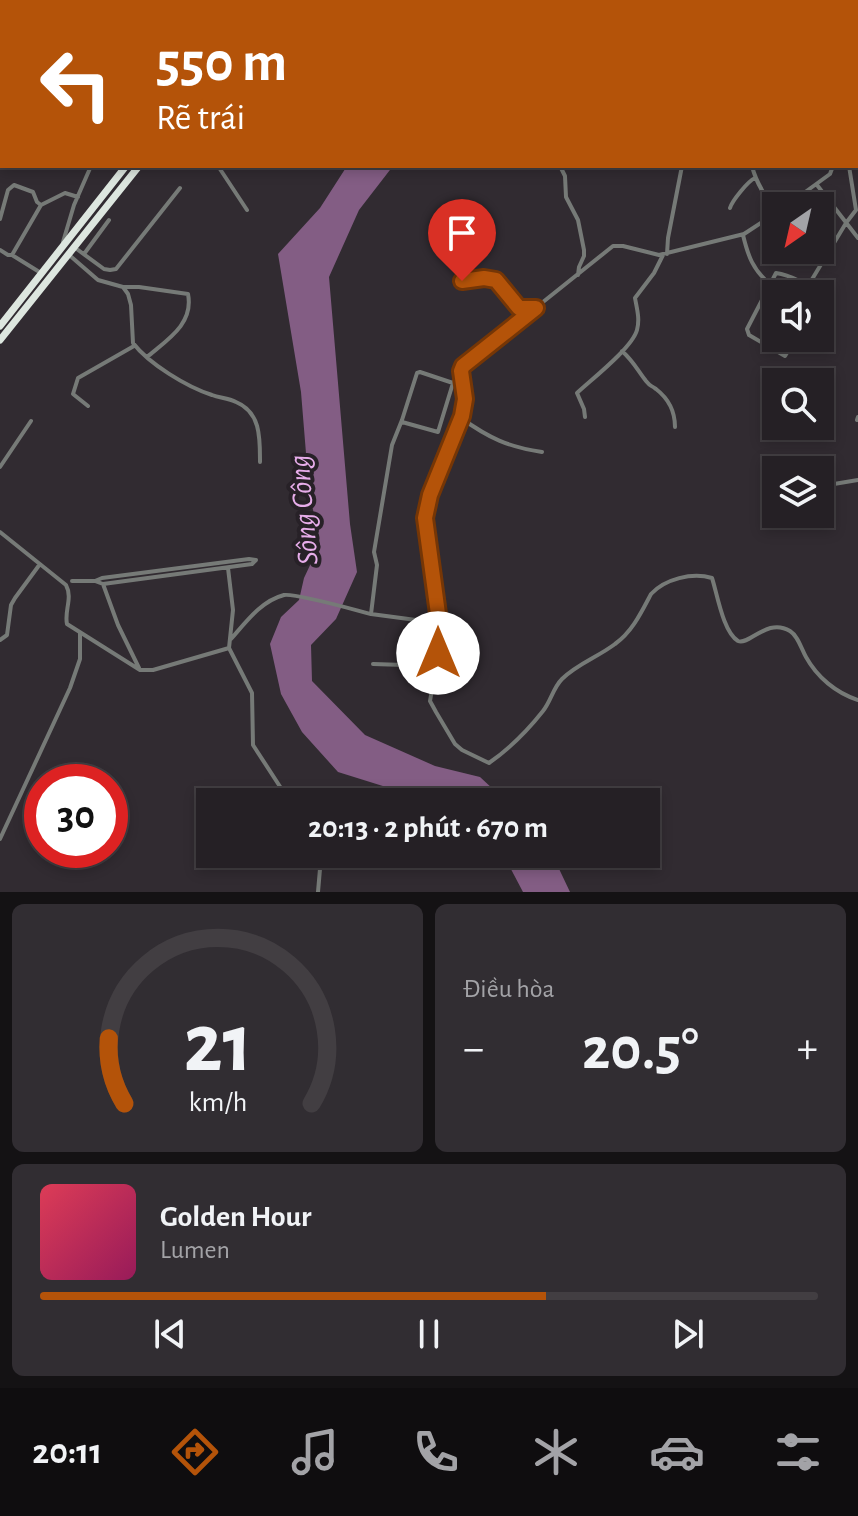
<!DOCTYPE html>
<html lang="vi">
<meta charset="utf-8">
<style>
body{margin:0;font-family:"Alegreya Sans",sans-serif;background:#312d32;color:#f1f3f6;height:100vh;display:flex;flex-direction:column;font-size:30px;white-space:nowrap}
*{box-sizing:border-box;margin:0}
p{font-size:26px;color:#a3a3a7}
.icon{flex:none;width:44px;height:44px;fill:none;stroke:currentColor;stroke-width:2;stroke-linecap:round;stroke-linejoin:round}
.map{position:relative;height:892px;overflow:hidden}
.side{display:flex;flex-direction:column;gap:12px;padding:12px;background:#141214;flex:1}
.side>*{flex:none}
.guide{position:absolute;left:0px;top:0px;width:858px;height:168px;box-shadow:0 4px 12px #0003,0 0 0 2px #423e42;background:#b45309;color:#fff;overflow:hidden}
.needle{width:52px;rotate:214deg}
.fabs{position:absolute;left:762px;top:192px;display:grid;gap:16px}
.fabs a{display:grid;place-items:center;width:72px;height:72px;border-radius:0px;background:#252025;box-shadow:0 4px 12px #0003,0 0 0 2px #423e42;font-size:40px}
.speed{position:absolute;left:24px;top:764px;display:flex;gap:16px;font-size:40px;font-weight:700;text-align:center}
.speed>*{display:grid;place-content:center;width:104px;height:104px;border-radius:50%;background:#252025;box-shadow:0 4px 12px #0003,0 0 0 2px #423e42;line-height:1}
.speed .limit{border:12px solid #d22;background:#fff;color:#111}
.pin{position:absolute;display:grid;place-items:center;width:68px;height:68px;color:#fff;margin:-82px -34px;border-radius:50% 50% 50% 0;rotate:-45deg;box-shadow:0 0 8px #0007}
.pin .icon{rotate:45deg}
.me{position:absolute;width:88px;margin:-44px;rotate:0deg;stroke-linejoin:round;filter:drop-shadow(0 0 6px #0008)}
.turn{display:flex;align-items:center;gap:28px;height:168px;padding:0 24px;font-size:36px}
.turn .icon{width:104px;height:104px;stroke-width:2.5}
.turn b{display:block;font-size:56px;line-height:68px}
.big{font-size:60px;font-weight:700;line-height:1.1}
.side .widget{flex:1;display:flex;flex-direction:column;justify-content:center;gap:12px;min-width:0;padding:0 28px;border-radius:12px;background:#312d32}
.side .dial{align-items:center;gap:0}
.dial svg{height:208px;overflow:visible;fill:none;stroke:#423e42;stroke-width:7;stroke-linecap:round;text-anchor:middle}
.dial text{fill:#f1f3f6;stroke:none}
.song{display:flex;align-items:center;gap:24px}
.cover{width:96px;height:96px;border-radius:12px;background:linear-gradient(135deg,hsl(350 70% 55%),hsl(330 70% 35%))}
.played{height:8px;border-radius:4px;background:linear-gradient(90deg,#b45309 65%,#423e42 65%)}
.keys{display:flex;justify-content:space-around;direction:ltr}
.heat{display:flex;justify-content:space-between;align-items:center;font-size:44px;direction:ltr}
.side .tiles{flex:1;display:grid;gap:12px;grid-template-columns:1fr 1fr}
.widget:last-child{grid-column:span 2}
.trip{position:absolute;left:196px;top:788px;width:464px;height:80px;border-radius:0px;background:#252025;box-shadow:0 4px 12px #0003,0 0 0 2px #423e42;font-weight:700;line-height:80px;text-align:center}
.tab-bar{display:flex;height:128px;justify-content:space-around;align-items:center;background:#0f0d0f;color:#a3a3a7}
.tab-bar .icon{width:56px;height:56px}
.tab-bar .active{color:#b45309}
.tab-bar b{font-size:36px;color:#f1f3f6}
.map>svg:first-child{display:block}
.water{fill:#835d84}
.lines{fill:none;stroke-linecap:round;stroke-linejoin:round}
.street{stroke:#767a77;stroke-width:4}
.highway{stroke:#dde6df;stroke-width:7}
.route-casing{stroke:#753606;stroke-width:20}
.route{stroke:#b45309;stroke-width:14}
.labels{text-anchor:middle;stroke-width:8;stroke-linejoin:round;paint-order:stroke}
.water-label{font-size:30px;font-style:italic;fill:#e7adea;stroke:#272127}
</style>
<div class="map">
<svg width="858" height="892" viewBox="0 0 858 892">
<rect width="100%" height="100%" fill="#312b31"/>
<path class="water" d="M347,166H393L359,210L329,277L350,524L357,572L336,619L311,645L312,681L365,735L435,766L480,777L507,802H434L338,772L302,732L281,694L270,644L281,617L299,600L304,578L320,544L309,490L301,392L278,254L320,208Z
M503,854H552L570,892H523Z"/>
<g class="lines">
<path class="street" d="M532,0L536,2
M747,0L748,2
M39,2L41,0
M165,2L166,0
M365,2L366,0
M512,2L513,0
M598,2V0
M829,2L830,0
M0,27L2,26
M856,42L858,43
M856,130L858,131
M218,166L247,210
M560,166L565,176L566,197L578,220L584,250V256L579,267L578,275
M752,166C756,183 766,198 776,212
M817,185L858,238
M786,206L830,174L833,166
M730,208C732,201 748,181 755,178
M0,219L8,190L14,185L33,192L37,202L41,205
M743,235C748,256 753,270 770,284
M63,242L74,205L91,166
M74,247L104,269L110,270L116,269L180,188
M0,250L8,255H12L41,205L65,193L78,197
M68,254L98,280L123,287L128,294L131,305L133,343C149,364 187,387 212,395C220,398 228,398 236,402C261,412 260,439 260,462
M84,254L109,220
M667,254L668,238L682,166
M12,255L41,273
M462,281L484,278L496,280L519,308H534
M808,286L846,223L856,210L849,166
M124,287H139L188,294C194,324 167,340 147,357
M796,338L785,356L749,335L747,329L776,273C789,275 809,284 818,294
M622,351C634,362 636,368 646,381C651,387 649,384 656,389C669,399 675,411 675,427
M88,406L73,394L78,378L134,346
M585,417L584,409L577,393C592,379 632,348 637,330C640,319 637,309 635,298L654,273L663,255
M461,418C489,438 508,447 542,452
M857,420L858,417
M402,422L438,432L453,383
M0,467L31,421
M820,494L828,485L858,480
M0,532L66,585C73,598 64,611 67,624L140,670H153L229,648L252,693L253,745L290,802
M249,559L256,560L252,564L103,584L95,581L102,578Z
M228,568L233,610L229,648
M72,581H95
M103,584L118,625L139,668
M438,618L416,620L371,614L377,565L374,552L392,445L402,420L417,373L420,372L453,383L461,371
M231,639C246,622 261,601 284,595C296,593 355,610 371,614
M0,640L7,635L11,605L15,598L40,564
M373,664L436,666L441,636L425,518L430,495L462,416L465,399L461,371L463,366L613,246H623L659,255L744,234L776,213
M436,666L430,701L436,712L455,744L462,750L489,763C509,749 528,730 543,711C551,701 553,688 562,679C577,664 598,657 615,644C632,632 641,613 651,594C665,579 692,572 712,578C717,593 723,632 738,641C749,646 767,617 790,631C798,636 801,648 806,657C817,677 836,693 858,700
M0,839L70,688L80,659V633
M318,854L320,869L318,892"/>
<path class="highway" d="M260,2V0
M0,326L126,166
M0,340L139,166"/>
</g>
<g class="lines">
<g class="route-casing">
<path id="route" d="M438,653L441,636L425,518L430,495L462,416L465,399L461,371L463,366L536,308H519L496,280L484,278L462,281"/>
</g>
<use href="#route" class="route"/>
</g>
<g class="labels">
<g class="water-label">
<text transform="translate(303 510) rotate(-95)" y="10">Sông Công</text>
</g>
</g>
</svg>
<div class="fabs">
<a><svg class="needle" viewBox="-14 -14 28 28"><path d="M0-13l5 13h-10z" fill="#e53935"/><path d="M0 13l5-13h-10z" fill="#a3a3a7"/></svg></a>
<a><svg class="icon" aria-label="sound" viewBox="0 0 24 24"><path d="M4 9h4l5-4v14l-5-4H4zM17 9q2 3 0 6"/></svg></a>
<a><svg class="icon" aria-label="search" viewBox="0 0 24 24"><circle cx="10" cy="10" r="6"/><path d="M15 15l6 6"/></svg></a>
<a><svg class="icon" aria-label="layers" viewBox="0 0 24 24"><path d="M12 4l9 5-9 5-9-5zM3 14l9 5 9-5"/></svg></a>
</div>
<div class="speed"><div class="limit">30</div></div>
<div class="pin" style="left:462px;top:281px;background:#d93025"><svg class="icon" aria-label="arrive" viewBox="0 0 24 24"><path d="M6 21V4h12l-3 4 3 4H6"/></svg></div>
<svg class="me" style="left:438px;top:653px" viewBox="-20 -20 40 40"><circle r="19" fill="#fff"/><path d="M0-13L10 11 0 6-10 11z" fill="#b45309"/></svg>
<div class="trip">20:13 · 2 phút · 670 m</div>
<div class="guide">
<div class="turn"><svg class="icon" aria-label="left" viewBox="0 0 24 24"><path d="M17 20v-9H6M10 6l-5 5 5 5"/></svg><div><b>550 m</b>Rẽ trái</div></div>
</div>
</div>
<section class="side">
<div class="tiles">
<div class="widget dial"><svg viewBox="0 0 100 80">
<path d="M14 69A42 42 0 1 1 86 69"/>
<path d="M14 69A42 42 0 0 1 8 44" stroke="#b45309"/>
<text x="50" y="56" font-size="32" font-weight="700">21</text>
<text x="50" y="72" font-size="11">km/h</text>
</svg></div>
<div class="widget"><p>Điều hòa</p>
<div class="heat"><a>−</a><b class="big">20.5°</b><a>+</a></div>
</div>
<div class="widget">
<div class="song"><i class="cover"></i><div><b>Golden Hour</b><p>Lumen</p></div></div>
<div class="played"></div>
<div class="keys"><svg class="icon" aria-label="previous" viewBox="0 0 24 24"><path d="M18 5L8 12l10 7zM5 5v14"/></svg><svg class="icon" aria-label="pause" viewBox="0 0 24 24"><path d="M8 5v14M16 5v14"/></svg><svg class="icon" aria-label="next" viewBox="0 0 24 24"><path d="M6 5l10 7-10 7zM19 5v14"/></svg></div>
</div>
</div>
</section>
<nav class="tab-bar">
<b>20:11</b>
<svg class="icon active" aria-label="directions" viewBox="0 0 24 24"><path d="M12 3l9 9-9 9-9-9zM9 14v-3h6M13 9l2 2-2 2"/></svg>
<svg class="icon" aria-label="music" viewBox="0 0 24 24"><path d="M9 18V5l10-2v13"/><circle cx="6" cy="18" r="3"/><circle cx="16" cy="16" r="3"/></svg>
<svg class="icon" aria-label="phone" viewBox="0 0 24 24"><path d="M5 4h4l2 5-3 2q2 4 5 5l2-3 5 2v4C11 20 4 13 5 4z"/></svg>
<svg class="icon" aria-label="climate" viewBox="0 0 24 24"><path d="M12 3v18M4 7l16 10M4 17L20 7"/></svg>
<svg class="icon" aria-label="car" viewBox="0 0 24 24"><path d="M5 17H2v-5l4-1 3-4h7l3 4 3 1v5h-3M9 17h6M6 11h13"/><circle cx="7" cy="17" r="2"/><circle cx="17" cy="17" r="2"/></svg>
<svg class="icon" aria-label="filters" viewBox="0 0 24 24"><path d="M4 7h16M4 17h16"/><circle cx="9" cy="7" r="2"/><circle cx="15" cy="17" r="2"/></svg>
</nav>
